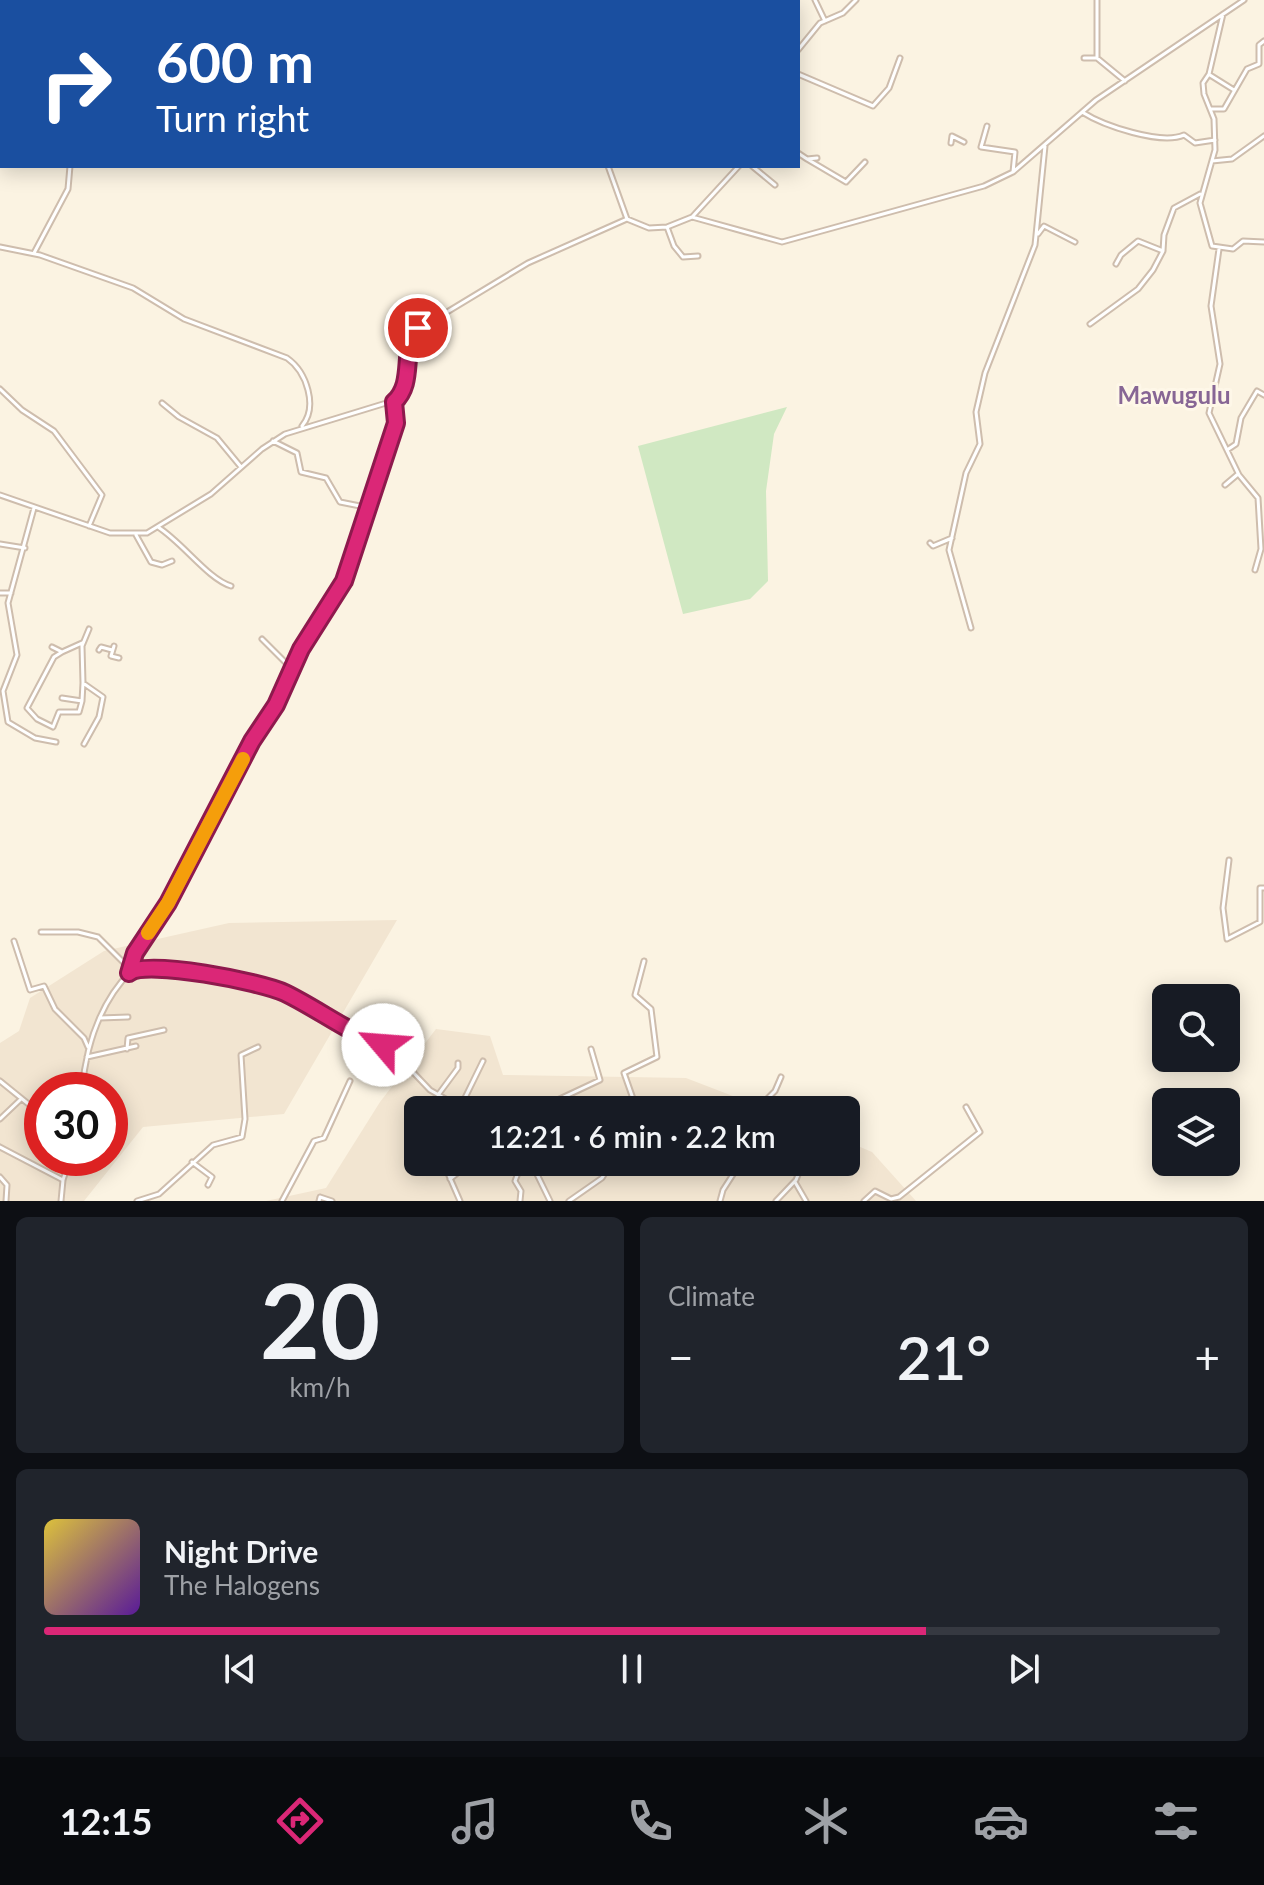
<!DOCTYPE html>
<meta charset="utf-8">
<style>
body{margin:0;font-family:Lato,sans-serif;background:#20242c;color:#f1f3f6;height:100vh;display:flex;flex-direction:column;font-size:30px;white-space:nowrap}
*{box-sizing:border-box;margin:0}
p{font-size:26px;color:#9ea1a6}
.icon{flex:none;width:44px;height:44px;fill:none;stroke:currentColor;stroke-width:2;stroke-linecap:round;stroke-linejoin:round}
.map{position:relative;height:1201px;overflow:hidden}
.panel{display:flex;flex-direction:column;gap:16px;padding:16px;background:#0d0f14;flex:1}
.panel>*{flex:none}
.top-card{position:absolute;left:0px;top:0px;width:800px;height:168px;box-shadow:0 4px 20px #0003;background:#1a4fa0;color:#fff;overflow:hidden}
.buttons{position:absolute;left:1152px;top:984px;display:grid;gap:16px}
.buttons a{display:grid;place-items:center;width:88px;height:88px;border-radius:12px;background:#171b24;box-shadow:0 4px 20px #0003;font-size:40px}
.speed{position:absolute;left:24px;top:1072px;display:flex;gap:16px;font-size:40px;font-weight:700;text-align:center}
.speed>*{display:grid;place-content:center;width:104px;height:104px;border-radius:50%;background:#171b24;box-shadow:0 4px 20px #0003;line-height:1}
.speed .limit{border:12px solid #d22;background:#fff;color:#111}
.pin{position:absolute;display:grid;place-items:center;width:68px;height:68px;color:#fff;margin:-34px;border:4px solid #fff;border-radius:50%;box-shadow:0 2px 8px #0007}
.me{position:absolute;width:88px;margin:-44px;rotate:297deg;stroke-linejoin:round;filter:drop-shadow(0 0 6px #0008)}
.turn{display:flex;align-items:center;gap:28px;height:168px;padding:0 24px;font-size:36px}
.turn .icon{width:104px;height:104px;stroke-width:2.5}
.turn b{display:block;font-size:56px;line-height:68px}
.big{font-size:60px;font-weight:600;line-height:1.1}
.panel .card{flex:1;display:flex;flex-direction:column;justify-content:center;gap:12px;min-width:0;padding:0 28px;border-radius:12px;background:#20242c}
.panel .dial{align-items:center;gap:0}
.dial b{font-size:104px;line-height:1}
.song{display:flex;align-items:center;gap:24px}
.cover{width:96px;height:96px;border-radius:12px;background:linear-gradient(135deg,hsl(50 70% 55%),hsl(270 70% 35%))}
.played{height:8px;border-radius:4px;background:linear-gradient(90deg,#db2777 75%,#363941 75%)}
.keys{display:flex;justify-content:space-around;direction:ltr}
.heat{display:flex;justify-content:space-between;align-items:center;font-size:44px;direction:ltr}
.panel .tiles{flex:1;display:grid;gap:16px;grid-template-columns:1fr 1fr}
.card:last-child{grid-column:span 2}
.trip{position:absolute;left:404px;top:1096px;width:456px;height:80px;border-radius:12px;background:#171b24;box-shadow:0 4px 20px #0003;font-weight:600;line-height:80px;text-align:center}
.tabs{display:flex;height:128px;justify-content:space-around;align-items:center;background:#090b0e;color:#9ea1a6}
.tabs .icon{width:56px;height:56px}
.tabs .on{color:#db2777}
.tabs b{font-size:36px;color:#f1f3f6}
.map>svg:first-child{display:block}
.residential{fill:#f2e5d1;fill-rule:evenodd}
.green{fill:#d0e8c2}
.lines{fill:none;stroke-linecap:round;stroke-linejoin:round}
.stream{stroke:#9fcad5;stroke-width:2}
.minor-casing{stroke:#cebdad;stroke-width:7}
.minor{stroke:#fff;stroke-width:3}
.route-casing{stroke:#8e194d;stroke-width:20}
.route{stroke:#db2777;stroke-width:14}
.slow{stroke:#f59e0b;stroke-width:14}
.labels{text-anchor:middle;stroke-width:6;stroke-linejoin:round;paint-order:stroke}
.quarter-label{font-size:24px;font-weight:bold;fill:#876695;stroke:#fef7e8}
</style>
<div class="map">
<svg width="1264" height="1201" viewBox="0 0 1264 1201">
<rect width="100%" height="100%" fill="#fbf3e2"/>
<path class="residential" d="M397,920L284,1114L143,1127L84,1201H0V1043L19,1031L30,998L104,951L229,923ZM42,1090H110V1158H42Z
M436,1029L490,1036L503,1075L686,1078L769,1110H418V1162H846V1141L872,1152L916,1201H266L326,1188L380,1102Z"/>
<path class="green" d="M787,407L774,434L766,491L768,581L750,599L683,614L638,446Z"/>
<g class="lines">
<path class="stream" d="M62,0L64,2
M0,47L2,49"/>
<g class="minor-casing">
<path id="minor" d="M568,0V2
M815,0L825,21
M1223,14L1209,74L1203,83L1204,94L1214,119L1215,150L1200,203L1212,246L1233,249L1243,241L1264,242
M798,50L820,23L843,13L856,0
M1084,58H1097L1125,81
M1097,58V0
M798,74L873,106L889,88L900,58
M1210,75L1234,90
M1211,109H1224L1247,69L1259,64V45L1264,41
M1082,112C1104,126 1161,145 1184,135L1195,143L1215,140
M987,126L981,147L1015,152L1013,172
M951,143L952,136L964,142
M798,153L807,159L817,158
M807,159L846,182L865,162
M1212,161L1232,159L1264,136
M608,166L627,219
M752,166L775,185
M693,216L739,166
M667,227L674,246L683,257L698,256
M1038,234L1044,226L1075,242
M0,247L40,255L133,288L184,319L287,358C307,372 318,407 302,426
M1219,249L1211,306L1220,364L1209,413L1239,475L1258,498L1261,549L1255,570
M34,253L68,189L70,166
M1116,264L1121,255L1138,241L1163,251
M1090,324L1138,289L1153,270L1163,251L1164,235L1174,208L1200,194
M0,389L22,410L54,431L102,495L89,526
M162,403L179,417L217,438L241,467
M273,441L297,453L301,472L326,478L340,502L370,508
M1227,450L1236,444L1241,418L1257,391L1264,395
M1225,485L1238,474
M0,495L110,533H147L211,494L262,449L285,434L396,400L407,377L414,332L528,263L627,219L649,228L667,227L692,217L782,242L984,186L1013,172L1096,100L1244,0
M34,508L8,603L17,655L3,691L8,722L35,738L56,742
M158,527C183,543 208,579 231,586
M136,535L151,562L162,565L172,561
M930,543L933,546L952,538
M0,544L25,548
M0,593H11
M971,628L949,550L966,473L980,444L976,412L985,373L1035,245L1045,146
M262,639L293,670
M114,646L111,656L119,658
M52,647L62,652L82,643
M99,650L101,647L112,650
M62,652L54,657L27,708L37,719L53,727L59,712H79L82,701
M62,698L82,701L83,683
M84,744L99,717L103,697L83,683L82,646L89,629
M1229,860L1223,908L1227,939L1260,922V888H1264
M41,932H78L98,937L130,969
M14,941L30,990L44,986L55,1009L84,1038L88,1047
M129,973L135,953L168,903L252,741L276,705L301,649L344,581L396,423L394,402
M100,1018L128,1017
M127,1049L128,1038L164,1030
M87,1057L136,1046
M0,1081L42,1115
M82,1090C86,1046 100,1002 132,970L166,967L283,992L391,1049L430,1090L465,1110
M438,1095L458,1068V1063
M459,1110L483,1061
M536,1110L600,1080L591,1049
M637,1110L624,1073L657,1057L651,1009L635,995L644,961
M756,1110L775,1091L781,1077
M110,1118L119,1115
M0,1119L20,1100
M0,1147L63,1180
M192,1162L212,1177L208,1185
M443,1162L460,1201
M531,1162L550,1201
M444,1167L456,1162
M518,1173L515,1181L521,1191L520,1201
M0,1177L7,1185L6,1201
M450,1179L471,1162
M795,1182L806,1201
M61,1201L63,1180L70,1158
M137,1201L159,1194L213,1145L242,1137L245,1119L241,1055L258,1047
M282,1201L314,1141L324,1138L350,1081
M319,1201L320,1197L332,1201
M569,1201L602,1178L612,1162
M720,1201L723,1190L741,1162
M776,1201L796,1180L803,1162
M864,1201L875,1191L891,1199L899,1197L980,1132L966,1107"/>
</g>
<use href="#minor" class="minor"/>
</g>
<g class="lines">
<g class="route-casing">
<path id="route" d="M383,1045C349,1033 318,1009 285,993C262,982 146,959 129,973L135,953L168,903L252,741L276,705L301,649L344,581L396,423L394,402C416,382 400,348 418,328"/>
</g>
<use href="#route" class="route"/>
<path class="slow" d="M148,933L168,903L243,759"/>
</g>
<g class="labels">
<g class="quarter-label">
<text x="1174" y="404">Mawugulu</text>
</g>
</g>
</svg>
<div class="buttons">
<a><svg class="icon" aria-label="search" viewBox="0 0 24 24"><circle cx="10" cy="10" r="6"/><path d="M15 15l6 6"/></svg></a>
<a><svg class="icon" aria-label="layers" viewBox="0 0 24 24"><path d="M12 4l9 5-9 5-9-5zM3 14l9 5 9-5"/></svg></a>
</div>
<div class="speed"><div class="limit">30</div></div>
<div class="pin" style="left:418px;top:328px;background:#d93025"><svg class="icon" aria-label="arrive" viewBox="0 0 24 24"><path d="M6 21V4h12l-3 4 3 4H6"/></svg></div>
<svg class="me" style="left:383px;top:1045px" viewBox="-20 -20 40 40"><circle r="19" fill="#fff"/><path d="M0-13L10 11 0 6-10 11z" fill="#db2777"/></svg>
<div class="trip">12:21 · 6 min · 2.2 km</div>
<div class="top-card">
<div class="turn"><svg class="icon" aria-label="right" viewBox="0 0 24 24"><path d="M7 20v-9h11M14 6l5 5-5 5"/></svg><div><b>600 m</b>Turn right</div></div>
</div>
</div>
<section class="panel">
<div class="tiles">
<div class="card dial"><b>20</b><p>km/h</p></div>
<div class="card"><p>Climate</p>
<div class="heat"><a>−</a><b class="big">21°</b><a>+</a></div>
</div>
<div class="card">
<div class="song"><i class="cover"></i><div><b>Night Drive</b><p>The Halogens</p></div></div>
<div class="played"></div>
<div class="keys"><svg class="icon" aria-label="previous" viewBox="0 0 24 24"><path d="M18 5L8 12l10 7zM5 5v14"/></svg><svg class="icon" aria-label="pause" viewBox="0 0 24 24"><path d="M8 5v14M16 5v14"/></svg><svg class="icon" aria-label="next" viewBox="0 0 24 24"><path d="M6 5l10 7-10 7zM19 5v14"/></svg></div>
</div>
</div>
</section>
<nav class="tabs">
<b>12:15</b>
<svg class="icon on" aria-label="directions" viewBox="0 0 24 24"><path d="M12 3l9 9-9 9-9-9zM9 14v-3h6M13 9l2 2-2 2"/></svg>
<svg class="icon" aria-label="music" viewBox="0 0 24 24"><path d="M9 18V5l10-2v13"/><circle cx="6" cy="18" r="3"/><circle cx="16" cy="16" r="3"/></svg>
<svg class="icon" aria-label="phone" viewBox="0 0 24 24"><path d="M5 4h4l2 5-3 2q2 4 5 5l2-3 5 2v4C11 20 4 13 5 4z"/></svg>
<svg class="icon" aria-label="climate" viewBox="0 0 24 24"><path d="M12 3v18M4 7l16 10M4 17L20 7"/></svg>
<svg class="icon" aria-label="car" viewBox="0 0 24 24"><path d="M5 17H2v-5l4-1 3-4h7l3 4 3 1v5h-3M9 17h6M6 11h13"/><circle cx="7" cy="17" r="2"/><circle cx="17" cy="17" r="2"/></svg>
<svg class="icon" aria-label="filters" viewBox="0 0 24 24"><path d="M4 7h16M4 17h16"/><circle cx="9" cy="7" r="2"/><circle cx="15" cy="17" r="2"/></svg>
</nav>
